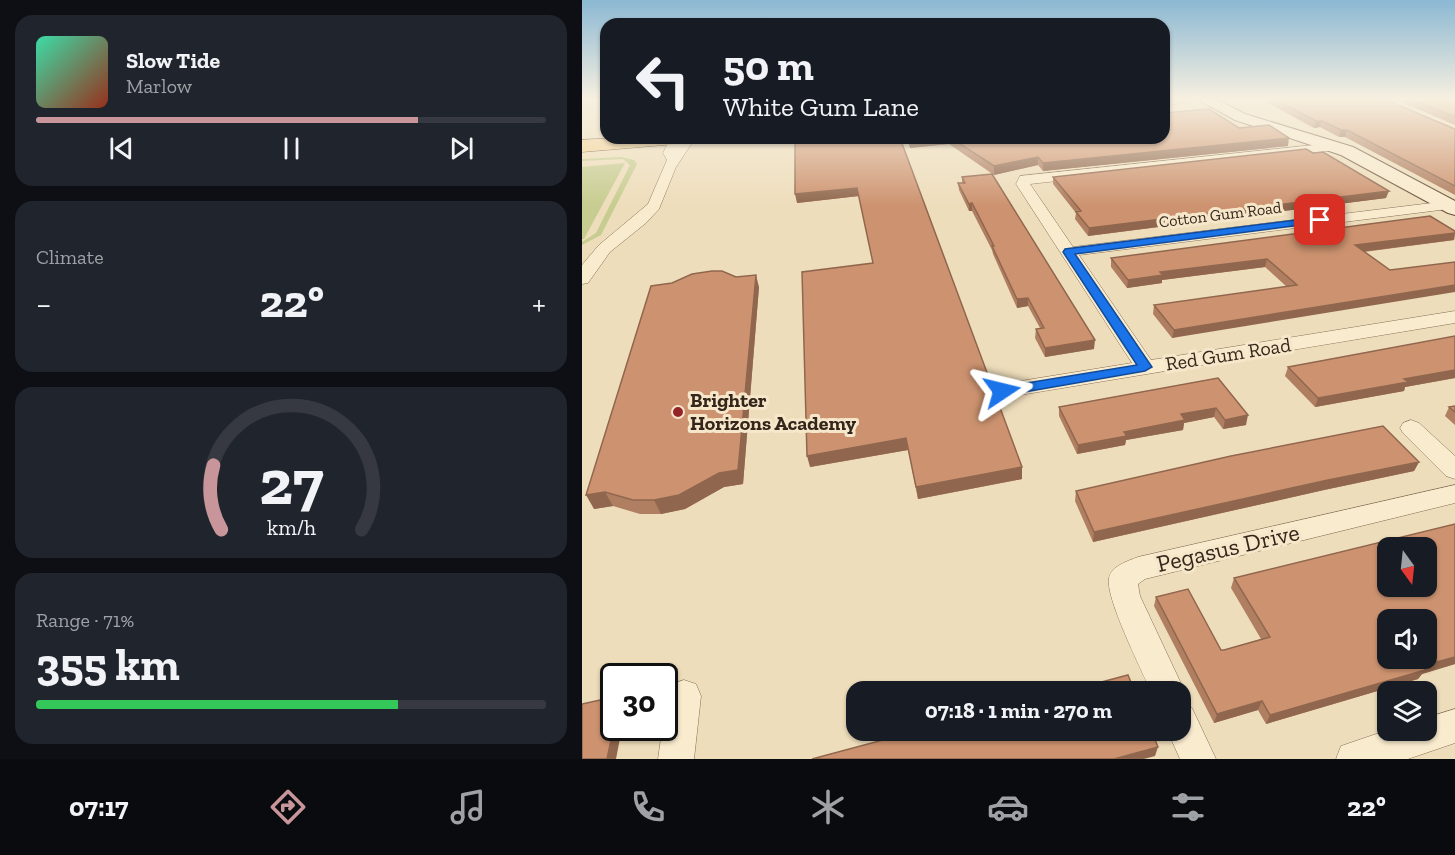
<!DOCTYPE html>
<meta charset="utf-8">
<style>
body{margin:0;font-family:"Zilla Slab",serif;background:#20242c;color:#f1f3f6;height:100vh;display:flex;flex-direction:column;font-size:22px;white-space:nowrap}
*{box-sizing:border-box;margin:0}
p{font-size:20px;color:#9ea1a6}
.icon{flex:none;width:33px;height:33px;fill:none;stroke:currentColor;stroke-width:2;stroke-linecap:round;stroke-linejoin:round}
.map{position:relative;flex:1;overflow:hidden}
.panel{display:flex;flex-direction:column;gap:15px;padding:15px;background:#0d0f14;width:582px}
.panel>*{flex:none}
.banner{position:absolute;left:18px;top:18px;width:570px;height:126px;border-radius:18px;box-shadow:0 2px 4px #0004;background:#171b24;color:#f1f3f6;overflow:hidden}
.needle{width:39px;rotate:165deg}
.buttons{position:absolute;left:795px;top:537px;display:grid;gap:12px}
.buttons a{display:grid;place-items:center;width:60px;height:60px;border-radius:12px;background:#171b24;box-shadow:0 2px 4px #0004;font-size:30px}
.speed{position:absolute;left:18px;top:663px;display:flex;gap:12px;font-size:30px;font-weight:700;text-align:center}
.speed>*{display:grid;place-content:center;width:78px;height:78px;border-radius:50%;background:#171b24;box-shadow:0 2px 4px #0004;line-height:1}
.speed .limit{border:3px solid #111;border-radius:9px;background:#fff;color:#111}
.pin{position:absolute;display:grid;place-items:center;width:51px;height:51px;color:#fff;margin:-26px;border-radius:12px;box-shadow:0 3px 9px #0006}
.me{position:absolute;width:66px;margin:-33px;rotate:80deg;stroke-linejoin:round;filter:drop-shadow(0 0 4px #0008)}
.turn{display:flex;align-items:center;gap:21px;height:126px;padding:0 24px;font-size:27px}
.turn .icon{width:78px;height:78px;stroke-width:2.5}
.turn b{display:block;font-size:42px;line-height:51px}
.big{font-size:45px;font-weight:700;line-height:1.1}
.panel .widget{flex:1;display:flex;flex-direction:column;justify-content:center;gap:9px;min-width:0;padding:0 21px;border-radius:18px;background:#20242c}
.panel .dial{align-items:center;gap:0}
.dial svg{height:156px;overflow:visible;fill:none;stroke:#363941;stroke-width:7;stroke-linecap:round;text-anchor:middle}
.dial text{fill:#f1f3f6;stroke:none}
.song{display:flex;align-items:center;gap:18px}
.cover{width:72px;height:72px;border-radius:9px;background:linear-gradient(135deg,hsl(160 70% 55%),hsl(10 70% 35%))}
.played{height:6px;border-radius:3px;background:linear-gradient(90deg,#c8969a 75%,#363941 75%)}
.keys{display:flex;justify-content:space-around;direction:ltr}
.heat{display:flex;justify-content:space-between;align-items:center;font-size:33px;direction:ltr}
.charge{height:9px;border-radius:4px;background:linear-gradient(90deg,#34c759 71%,#363941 0)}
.trip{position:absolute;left:264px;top:681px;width:345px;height:60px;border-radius:18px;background:#171b24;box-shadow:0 2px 4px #0004;font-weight:700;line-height:60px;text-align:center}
.tabs{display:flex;height:96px;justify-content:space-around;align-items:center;background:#090b0e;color:#9ea1a6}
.tabs .icon{width:42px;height:42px}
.tabs .active{color:#c8969a}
.tabs b{font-size:27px;color:#f1f3f6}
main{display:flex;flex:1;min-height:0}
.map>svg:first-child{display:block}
.green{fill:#c7cc90}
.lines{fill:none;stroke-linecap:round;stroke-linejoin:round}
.street-casing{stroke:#856d55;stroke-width:1}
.secondary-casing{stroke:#674e39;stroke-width:2}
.primary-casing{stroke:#523b2a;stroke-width:1}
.street{fill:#f9ebce;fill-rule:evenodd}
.secondary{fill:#f9ebce;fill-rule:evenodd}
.primary{fill:#f4d191;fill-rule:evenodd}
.wall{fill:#b07e60}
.shaded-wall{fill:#90674e}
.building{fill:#cd9370;stroke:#90674e;stroke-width:1.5;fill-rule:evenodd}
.route{fill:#1a73e8;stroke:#114b97;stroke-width:1.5}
.poi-dot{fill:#95242a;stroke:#f6e7cb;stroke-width:2}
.labels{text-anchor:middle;stroke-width:6;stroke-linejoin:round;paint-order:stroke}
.far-street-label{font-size:16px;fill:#34261a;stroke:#f6e7cb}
.street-label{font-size:20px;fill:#34261a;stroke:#f6e7cb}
.poi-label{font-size:20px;font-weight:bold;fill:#34261a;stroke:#f6e7cb;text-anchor:start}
.near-street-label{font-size:24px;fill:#34261a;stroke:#f6e7cb}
</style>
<main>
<section class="panel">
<div class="widget">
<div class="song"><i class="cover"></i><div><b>Slow Tide</b><p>Marlow</p></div></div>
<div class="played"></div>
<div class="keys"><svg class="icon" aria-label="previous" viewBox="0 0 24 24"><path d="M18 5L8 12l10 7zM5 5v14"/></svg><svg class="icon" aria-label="pause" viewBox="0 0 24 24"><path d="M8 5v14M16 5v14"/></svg><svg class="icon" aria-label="next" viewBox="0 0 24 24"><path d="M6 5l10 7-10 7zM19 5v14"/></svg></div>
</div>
<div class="widget"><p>Climate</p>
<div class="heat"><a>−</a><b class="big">22°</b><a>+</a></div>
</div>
<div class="widget dial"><svg viewBox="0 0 100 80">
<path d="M14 69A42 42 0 1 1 86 69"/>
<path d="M14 69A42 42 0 0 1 10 36" stroke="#c8969a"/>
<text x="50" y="56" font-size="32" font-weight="700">27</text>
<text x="50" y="72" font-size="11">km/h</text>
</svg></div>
<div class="widget"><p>Range · 71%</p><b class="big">355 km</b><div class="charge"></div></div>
</section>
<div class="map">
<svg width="873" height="759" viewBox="0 0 873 759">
<rect width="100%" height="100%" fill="#edb"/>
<path class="green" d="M39,157L52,160L55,164L19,235L0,245V242L14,233L48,165L41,159L0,161V159Z
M43,163L2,239H0V167Z"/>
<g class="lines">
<g class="street-casing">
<path id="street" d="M92,138H106L110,143L94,167L77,209L64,223L28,252L6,283L0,284V265L17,245L66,204L85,160L81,153L87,141Z
M751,143L757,147L755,150L448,184L491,247L866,201L873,205L866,209L497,255L569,360L873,311V323L420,398L412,396L409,391L412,386L420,384L550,363L434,184L438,176Z
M829,420L837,423L873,456V479L864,476L821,433L818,428L821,423Z
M873,485V503L563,579L556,584L558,596L603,692L598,702V692H569C560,670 523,598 527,578C529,566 546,561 556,557Z
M102,680L114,684L119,696L112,759H76L85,696L90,684Z
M598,703L610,708L634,759H598L585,730H598Z
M873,709V743L826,759H754L759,746L806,730H844V718Z"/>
</g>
<g class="secondary-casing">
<path id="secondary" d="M615,99H634L663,114L771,147L873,201V215L866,213L759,155L653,120Z"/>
</g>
<g class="primary-casing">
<path id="primary" d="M582,99H607L605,102L582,106Z
M32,138H115L112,142L106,143L0,152V140Z"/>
</g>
<use href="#street" class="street"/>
<use href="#secondary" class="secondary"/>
<use href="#primary" class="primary"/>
</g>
<path class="wall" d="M679,99H802L873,129V195L763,137H757L738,127L732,128Z
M812,99H870L873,101V125Z
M657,128L706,146L461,171L456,165L412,175L367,144L328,148L325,138H582Z
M318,138L440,479L336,499L326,450L228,467L291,263L277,196L215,203Z
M380,177L512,349L463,357L453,338L454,329L458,328L446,306L435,308L411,254L410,250L390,211H387L377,190L376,183H380Z
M471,177L804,198L506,236L493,219L494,213L471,184Z
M873,231L872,240L782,252L808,270L590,338L571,314L572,305L705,287L683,267L580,280V283L545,288L529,267V258Z
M69,286L177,287L161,484L142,487L103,509L79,514H58L31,506L12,509Z
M706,367L873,378L823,387L822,391L733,407L703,376Z
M636,378L664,425L641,429L632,417L602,423L601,430L544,440L543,445L495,454L477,416V407Z
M873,406V425L863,416L867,407Z
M837,462L832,471L742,490L511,542L493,501L494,491Z
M873,524V664L840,674L836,679L684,724L676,710L632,723L572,606L574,597L639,650H642L679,639L649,588L652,578Z"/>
<path class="shaded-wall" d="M734,121H740L738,127L732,128Z
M759,130H765L763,137H757Z
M348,138H367V144L328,148L327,140Z
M707,138L706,146L461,171V163Z
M456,157V165L412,175V166Z
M275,188L277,196L215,203L213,194Z
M807,191L804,198L506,236L507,228Z
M390,203V211H387V204Z
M873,233L872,240L770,253L773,245Z
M685,259L683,267L580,280V283L545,288L546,280L578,272Z
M174,275L177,287L161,484L142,487L103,509L79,514L72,500Z
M873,285V292L590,338L592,330Z
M446,298V306L435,308V299Z
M513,340L512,349L463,357V348Z
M873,370V378L823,387L822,391L733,407L736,398L822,379Z
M634,408L632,417L602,423L601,430L544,440L543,445L495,454L496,445L599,414Z
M666,415L664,425L641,429L643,420Z
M324,438L326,450L228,467L225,456Z
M837,462L832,471L742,490L511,542L512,532L746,480Z
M440,467V479L336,499L334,487Z
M23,492L31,506L12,509L4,495Z
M873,657V664L840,674L836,679L684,724L688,715L840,666Z
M680,701L676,710L632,723L635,714Z
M32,728H40L34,759H25Z
M576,747L573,756L562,759H532Z"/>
<path class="building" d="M692,99H802L873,129V186L765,130H759L740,121H734Z
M829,99H870L873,101V117Z
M627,109L657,128L687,125L707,138L461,163L456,157L412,166L369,138H582V113Z
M231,138H318L440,467L334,487L324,438L225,456L220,272L291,263L275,188L213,194V140Z
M327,138H348L327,140Z
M724,149L731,153L741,152L807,191L507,228L494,212L499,211L471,177Z
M410,174L513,340L463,348L454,329L462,328L446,298L435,299L410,246H412L390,203L387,204L376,183H383L380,177Z
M848,216L873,231V233L773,245L808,270L873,262V285L592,330L572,305L715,285L685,259L578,272L581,275L546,280L529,258Z
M130,271H140L154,277L174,275L156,470L137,473L97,495L72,500H51L23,492L4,495L69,286L90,283L110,274Z
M873,336V370L822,379L826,382L736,398L706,367Z
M636,378L666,415L643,420L634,408L599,414L603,420L542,432L545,436L496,445L477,407Z
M873,406V412L867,407Z
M801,426L837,462L746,480L512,532L494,491L649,456Z
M873,524V657L840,666L843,670L688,715L680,701L635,714L574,597L606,589L639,650H642L688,637L652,578ZM806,548H844V586H806ZM806,620H844V658H806Z
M546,675L553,692H510L508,685Z
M32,697V726L25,759H0V704Z
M338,730H569L576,747L532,759H230Z"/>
<linearGradient id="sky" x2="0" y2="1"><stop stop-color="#8bb8d3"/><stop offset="0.48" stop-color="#f7f0e0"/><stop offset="1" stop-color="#f7f0e0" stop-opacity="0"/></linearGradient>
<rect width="873" height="206" fill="url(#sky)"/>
<path class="route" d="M738,217L742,218V222L493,254L570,367L563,371L420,396L413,391L420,387L555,365L481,252L483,249Z"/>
<circle class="poi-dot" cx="96" cy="412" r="6"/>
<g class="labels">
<g class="far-street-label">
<text transform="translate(638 214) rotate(-7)" y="6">Cotton Gum Road</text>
</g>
<g class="street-label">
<text transform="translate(646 354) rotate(-9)" y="7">Red Gum Road</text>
</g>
<g class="poi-label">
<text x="108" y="407">Brighter<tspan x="108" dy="23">Horizons Academy</tspan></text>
</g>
<g class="near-street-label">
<text transform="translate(646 548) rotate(-13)" y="8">Pegasus Drive</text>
</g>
</g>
</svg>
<div class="buttons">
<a><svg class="needle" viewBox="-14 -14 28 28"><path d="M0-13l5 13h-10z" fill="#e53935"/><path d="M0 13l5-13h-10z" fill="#9ea1a6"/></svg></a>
<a><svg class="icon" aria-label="sound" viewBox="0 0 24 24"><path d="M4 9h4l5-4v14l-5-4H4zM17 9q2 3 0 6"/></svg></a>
<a><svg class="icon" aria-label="layers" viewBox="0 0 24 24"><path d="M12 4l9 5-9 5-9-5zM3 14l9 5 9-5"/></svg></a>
</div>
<div class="speed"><div class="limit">30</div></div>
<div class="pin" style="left:738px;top:220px;background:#d93025"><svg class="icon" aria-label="arrive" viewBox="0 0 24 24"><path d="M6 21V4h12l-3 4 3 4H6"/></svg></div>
<svg class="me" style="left:420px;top:391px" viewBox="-20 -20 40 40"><path d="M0-17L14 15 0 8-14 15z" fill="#1a73e8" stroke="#fff" stroke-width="4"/></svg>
<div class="trip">07:18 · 1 min · 270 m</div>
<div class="banner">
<div class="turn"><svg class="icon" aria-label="left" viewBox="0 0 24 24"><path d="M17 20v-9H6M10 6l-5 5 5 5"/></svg><div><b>50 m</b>White Gum Lane</div></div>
</div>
</div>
</main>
<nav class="tabs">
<b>07:17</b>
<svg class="icon active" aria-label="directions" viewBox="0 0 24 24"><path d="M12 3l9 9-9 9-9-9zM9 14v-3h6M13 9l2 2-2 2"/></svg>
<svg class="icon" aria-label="music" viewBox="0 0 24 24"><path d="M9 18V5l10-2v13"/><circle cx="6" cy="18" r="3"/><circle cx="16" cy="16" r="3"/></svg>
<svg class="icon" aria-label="phone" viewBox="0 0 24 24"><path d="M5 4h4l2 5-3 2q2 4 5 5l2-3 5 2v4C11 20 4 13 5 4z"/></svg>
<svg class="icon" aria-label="climate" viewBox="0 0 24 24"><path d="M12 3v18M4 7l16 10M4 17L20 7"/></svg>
<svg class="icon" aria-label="car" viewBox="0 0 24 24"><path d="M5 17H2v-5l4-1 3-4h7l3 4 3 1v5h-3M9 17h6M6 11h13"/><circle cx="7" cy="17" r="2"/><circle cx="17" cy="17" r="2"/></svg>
<svg class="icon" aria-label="filters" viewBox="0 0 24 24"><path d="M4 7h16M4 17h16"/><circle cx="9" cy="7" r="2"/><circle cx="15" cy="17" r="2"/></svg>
<b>22°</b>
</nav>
